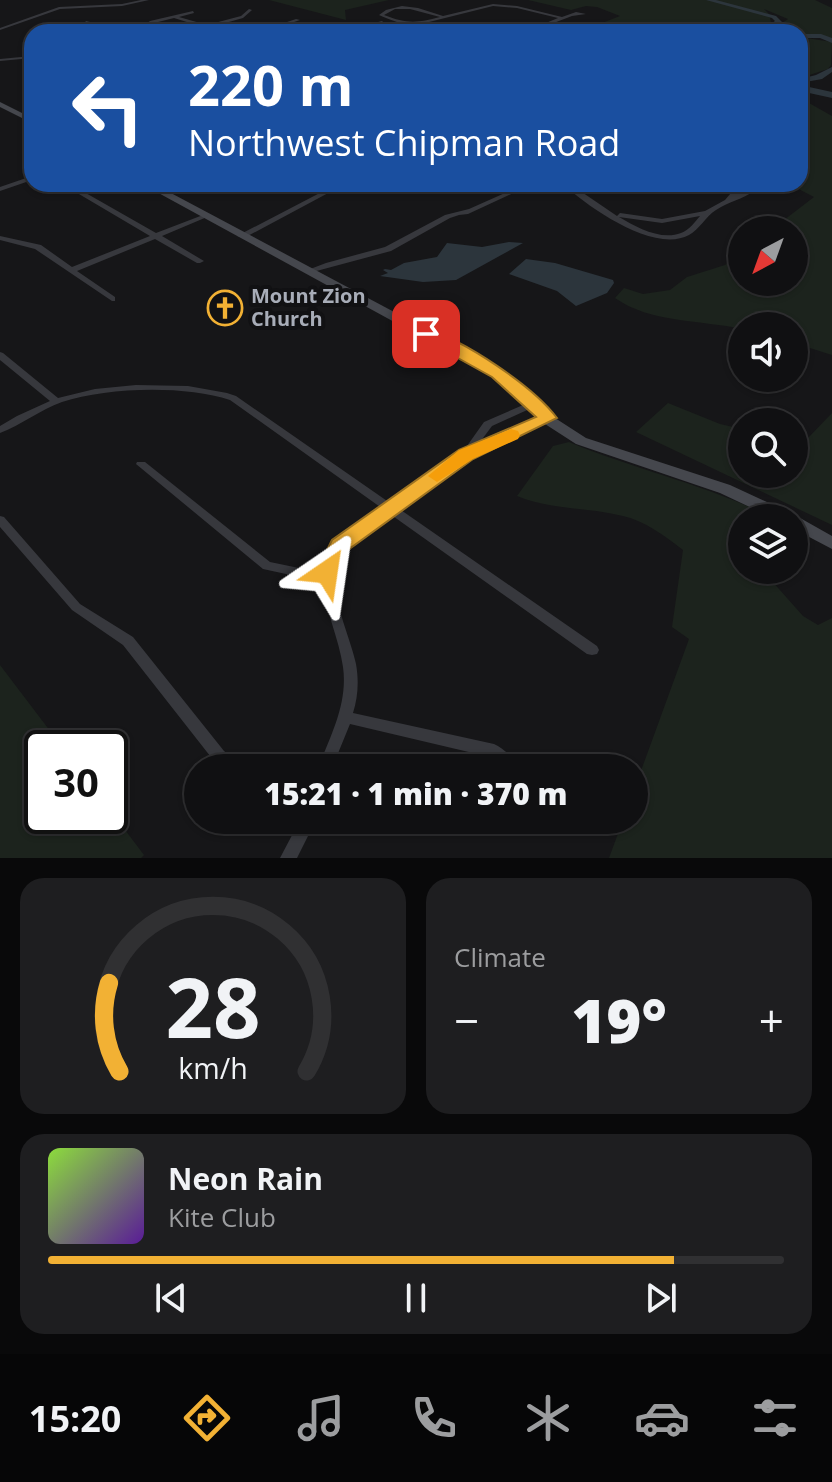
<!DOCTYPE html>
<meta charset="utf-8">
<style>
body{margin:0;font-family:"Open Sans",sans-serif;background:#1e1e20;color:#f1f3f6;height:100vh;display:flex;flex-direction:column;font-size:30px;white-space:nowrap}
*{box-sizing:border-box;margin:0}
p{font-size:26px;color:#9c9d9f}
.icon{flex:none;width:44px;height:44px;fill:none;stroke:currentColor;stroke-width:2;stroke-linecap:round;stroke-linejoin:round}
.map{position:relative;height:858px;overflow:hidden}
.sheet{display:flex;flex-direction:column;gap:20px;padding:20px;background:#09090a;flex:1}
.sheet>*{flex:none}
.guide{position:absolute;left:24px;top:24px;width:784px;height:168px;border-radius:24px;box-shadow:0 2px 6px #0004,0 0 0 2px #303032;background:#1a4fa0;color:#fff;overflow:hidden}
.needle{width:52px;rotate:221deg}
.buttons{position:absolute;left:728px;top:216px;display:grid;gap:16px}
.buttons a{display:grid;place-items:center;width:80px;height:80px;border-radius:50%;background:#101012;box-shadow:0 2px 6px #0004,0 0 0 2px #303032;font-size:40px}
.speed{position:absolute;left:24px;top:730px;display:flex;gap:16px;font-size:40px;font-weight:700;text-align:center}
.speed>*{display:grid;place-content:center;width:104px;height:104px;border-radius:50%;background:#101012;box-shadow:0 2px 6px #0004,0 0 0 2px #303032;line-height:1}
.speed .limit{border:4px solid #111;border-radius:12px;background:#fff;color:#111}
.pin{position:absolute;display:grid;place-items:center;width:68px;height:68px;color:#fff;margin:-34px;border-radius:16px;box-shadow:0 4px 12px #0006}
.me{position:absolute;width:88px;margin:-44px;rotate:32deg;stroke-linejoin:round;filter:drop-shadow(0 0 6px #0008)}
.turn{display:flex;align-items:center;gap:28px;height:168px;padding:0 32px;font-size:36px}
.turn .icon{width:104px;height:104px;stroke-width:2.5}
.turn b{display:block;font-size:56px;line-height:68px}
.big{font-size:60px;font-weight:800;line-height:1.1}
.sheet .widget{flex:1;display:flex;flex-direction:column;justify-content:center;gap:12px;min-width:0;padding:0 28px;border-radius:24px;background:#1e1e20}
.sheet .dial{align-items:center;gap:0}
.dial svg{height:208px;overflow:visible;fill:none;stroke:#303032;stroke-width:7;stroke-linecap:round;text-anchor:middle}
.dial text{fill:#f1f3f6;stroke:none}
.song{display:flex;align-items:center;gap:24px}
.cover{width:96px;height:96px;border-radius:12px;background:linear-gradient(135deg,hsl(90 70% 55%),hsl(270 70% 35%))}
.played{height:8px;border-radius:4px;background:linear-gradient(90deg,#f2b134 85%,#303032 85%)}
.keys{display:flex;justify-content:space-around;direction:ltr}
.heat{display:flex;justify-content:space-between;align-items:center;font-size:44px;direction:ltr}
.sheet .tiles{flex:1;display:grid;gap:20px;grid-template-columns:1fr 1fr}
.widget:last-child{grid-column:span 2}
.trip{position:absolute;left:184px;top:754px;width:464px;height:80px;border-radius:40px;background:#101012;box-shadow:0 2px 6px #0004,0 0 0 2px #303032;font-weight:800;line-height:80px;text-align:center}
.dock{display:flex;height:128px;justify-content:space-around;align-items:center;background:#060607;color:#9c9d9f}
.dock .icon{width:56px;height:56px}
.dock .current{color:#f2b134}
.dock b{font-size:36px;color:#f1f3f6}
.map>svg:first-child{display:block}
.green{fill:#1c231d}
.water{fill:#2c353c}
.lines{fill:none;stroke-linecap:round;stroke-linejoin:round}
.river{fill:#2c353c;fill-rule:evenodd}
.street{fill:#37383d;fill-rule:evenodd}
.secondary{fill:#45474d;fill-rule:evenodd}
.route{fill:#f2b134;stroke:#9d7322;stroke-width:2}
.slow{fill:#f59e0b}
.labels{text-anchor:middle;stroke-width:8;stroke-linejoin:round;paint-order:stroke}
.poi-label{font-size:20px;font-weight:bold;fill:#a8adb8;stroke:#111113;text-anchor:start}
</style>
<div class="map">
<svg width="832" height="858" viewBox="0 0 832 858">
<rect width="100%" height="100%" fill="#161618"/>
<path class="green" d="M269,0H389L345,10L346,20Z
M528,0H815L832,8V39L781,30L779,25L788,19L764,9L769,14L772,27L779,32H579L620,16L597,7L586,6L571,10Z
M800,37L832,42L831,65L828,69L800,78Z
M800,91L802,99L832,116V355L794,343V326H742V329C702,320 650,323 615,298L624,288L643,294L670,290L687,277L725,265L742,252V282H794V230H771L814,197L789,184H800Z
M668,403L720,424L742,429V474H794V435L808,438L832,413V525L636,432Z
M569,442C636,470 708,485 773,518H742V570H781L771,580L803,616L818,625L832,618V858H609L623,820H634V790L689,639L672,627L683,550C665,536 645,521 623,516C587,507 551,510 517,496L553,446Z
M0,665L63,748H42V816H110V810L144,855L141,858H0Z"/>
<path class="water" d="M509,242L523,243L456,280L423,282L380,276L388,273L383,270L385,269L391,270L404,263L437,257L447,243L482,247Z
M526,259L555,263L613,280L614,283L607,293L576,306L557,291L509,274Z"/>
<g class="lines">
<path class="river" d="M706,0H716L776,16L782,22L773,27L788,32H770L766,27L775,21L772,18Z
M800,34H821L832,38V43L820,38H800Z
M832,67V72L822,79L800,83V79L816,75Z
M800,85L832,92V98L800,91Z"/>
<path class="street" d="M141,0H149L122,6L60,9L0,30V28L59,7L122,4Z
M493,4L517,6L562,17L576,12L586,14L572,16L530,32H524L558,18L517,8L493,6L421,24L461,32C438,32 399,25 379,15L386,10L402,6L418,8L443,16ZM395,9H410L440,17C417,23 407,24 384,15Z
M249,9L252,10L243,18L211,27L226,32H219L174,18L154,23L139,32H134L150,21L193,11L194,13L179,17L207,25L241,16Z
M296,19L300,20L264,32H257Z
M86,21L90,22L82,32H78Z
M382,21L384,23L346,32H339Z
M32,56V58L0,61V59Z
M32,112V116L23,118L20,116Z
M32,176V180L0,191V187Z
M62,184H70L156,233L203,215H207V217L162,236L204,261L200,263H197L155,239L77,271L115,297V301H112L35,249L0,240V236L41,245L72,267L150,236Z
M337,184H345L244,238L237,236Z
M413,184H420L417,186Z
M525,184H533L468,214L459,215L450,218L391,251L309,273L305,271L326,263L385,247L445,215L469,209Z
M563,184H570L617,216L620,213L662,219L705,211L725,200L736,187L754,191C743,199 728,202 716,210C705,217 700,229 689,235C654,254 588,207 563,184ZM700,216C695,222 689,230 681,233C661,241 636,227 619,217L662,223Z
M0,352L3,353L58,398L95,389L136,385L188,386L227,393L236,396L390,503L462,453L484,422L530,402H536L538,404L536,406L492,426L477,446L545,416H551L553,418L551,420L470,457L398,508L597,646L599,650L597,654L592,655L587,654L390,514C376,524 358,534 345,546C318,573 350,633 356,664C359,681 358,697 353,713L494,744C503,748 515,759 519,768H502L490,757L350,724L332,768H318C331,735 348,703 343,667C339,638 325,611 323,582L263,569L136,464L137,462H145L270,562L323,573L325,561L335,542L383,509L230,400C185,385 107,387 62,402C40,410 21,425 0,433V426L17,416L50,401L0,360Z
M0,516L4,517L80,604L133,637L224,751L238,763L240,768H222L214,761L123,645L72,610L0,527Z
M300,820H316L297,858H280Z"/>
<path class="secondary" d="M0,102L32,118V123L0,107Z
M142,184H154L503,370L530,392L555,418L586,438L730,485L793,514L832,536V549L794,529V518H773L720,493L576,444L545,424L520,398L493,376Z"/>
</g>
<path class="route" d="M426,329C464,340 533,386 557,418L473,459L348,550L335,578L327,580L319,578L316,572L332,540L459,450L536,417L492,377L420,337V330Z"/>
<path class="slow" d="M511,429L518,431L520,435L518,439L473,459L437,482L428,476L459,450Z"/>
<defs>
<g id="church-ring" transform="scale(1.8)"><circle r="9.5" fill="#111113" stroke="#f2b134" stroke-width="1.5"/><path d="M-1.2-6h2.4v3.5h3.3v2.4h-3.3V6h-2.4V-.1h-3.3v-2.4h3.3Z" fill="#f2b134"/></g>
</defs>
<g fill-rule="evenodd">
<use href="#church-ring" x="225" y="308"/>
</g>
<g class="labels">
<g class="poi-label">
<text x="251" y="303">Mount Zion<tspan x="251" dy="23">Church</tspan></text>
</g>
</g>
</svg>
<div class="buttons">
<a><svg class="needle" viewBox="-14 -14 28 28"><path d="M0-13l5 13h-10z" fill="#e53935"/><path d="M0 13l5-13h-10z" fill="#9c9d9f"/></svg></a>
<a><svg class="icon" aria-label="sound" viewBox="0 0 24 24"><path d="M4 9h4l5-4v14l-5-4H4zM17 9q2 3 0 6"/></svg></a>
<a><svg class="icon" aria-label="search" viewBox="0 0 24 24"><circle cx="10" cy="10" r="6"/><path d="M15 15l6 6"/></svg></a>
<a><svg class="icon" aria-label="layers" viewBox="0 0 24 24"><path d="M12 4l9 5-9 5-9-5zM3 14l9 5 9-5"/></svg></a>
</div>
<div class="speed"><div class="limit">30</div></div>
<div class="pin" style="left:426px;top:334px;background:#d93025"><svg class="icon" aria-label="arrive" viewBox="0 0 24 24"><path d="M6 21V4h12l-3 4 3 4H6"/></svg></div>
<svg class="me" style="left:327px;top:572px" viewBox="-20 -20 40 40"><path d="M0-17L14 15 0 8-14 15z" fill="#f2b134" stroke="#fff" stroke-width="4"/></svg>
<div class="trip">15:21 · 1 min · 370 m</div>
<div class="guide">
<div class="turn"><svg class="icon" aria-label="left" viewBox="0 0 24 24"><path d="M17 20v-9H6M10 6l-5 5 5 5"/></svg><div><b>220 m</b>Northwest Chipman Road</div></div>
</div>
</div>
<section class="sheet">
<div class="tiles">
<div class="widget dial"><svg viewBox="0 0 100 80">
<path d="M14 69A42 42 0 1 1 86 69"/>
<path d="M14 69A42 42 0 0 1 10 35" stroke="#f2b134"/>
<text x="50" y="56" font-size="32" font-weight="700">28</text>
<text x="50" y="72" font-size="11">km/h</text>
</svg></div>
<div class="widget"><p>Climate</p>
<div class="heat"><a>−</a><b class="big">19°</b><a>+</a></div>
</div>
<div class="widget">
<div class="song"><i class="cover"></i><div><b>Neon Rain</b><p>Kite Club</p></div></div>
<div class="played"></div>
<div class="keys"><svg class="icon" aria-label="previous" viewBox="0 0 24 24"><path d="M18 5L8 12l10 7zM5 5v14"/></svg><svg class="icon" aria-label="pause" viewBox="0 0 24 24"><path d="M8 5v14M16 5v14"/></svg><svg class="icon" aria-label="next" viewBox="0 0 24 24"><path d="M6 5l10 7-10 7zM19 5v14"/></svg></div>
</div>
</div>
</section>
<nav class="dock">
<b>15:20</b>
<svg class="icon current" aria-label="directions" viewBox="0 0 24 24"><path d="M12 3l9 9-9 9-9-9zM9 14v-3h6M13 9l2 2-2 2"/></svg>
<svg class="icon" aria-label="music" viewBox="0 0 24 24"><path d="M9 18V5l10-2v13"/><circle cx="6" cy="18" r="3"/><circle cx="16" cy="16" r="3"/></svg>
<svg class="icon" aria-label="phone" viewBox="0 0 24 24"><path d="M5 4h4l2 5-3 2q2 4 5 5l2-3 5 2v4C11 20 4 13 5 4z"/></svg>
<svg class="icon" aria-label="climate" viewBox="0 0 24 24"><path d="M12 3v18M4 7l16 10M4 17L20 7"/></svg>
<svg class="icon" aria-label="car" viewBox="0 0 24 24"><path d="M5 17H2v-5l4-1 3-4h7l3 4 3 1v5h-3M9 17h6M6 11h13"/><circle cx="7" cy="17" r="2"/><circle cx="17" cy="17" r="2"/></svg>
<svg class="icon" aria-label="filters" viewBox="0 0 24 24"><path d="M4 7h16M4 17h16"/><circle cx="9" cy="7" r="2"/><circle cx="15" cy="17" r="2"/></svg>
</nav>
